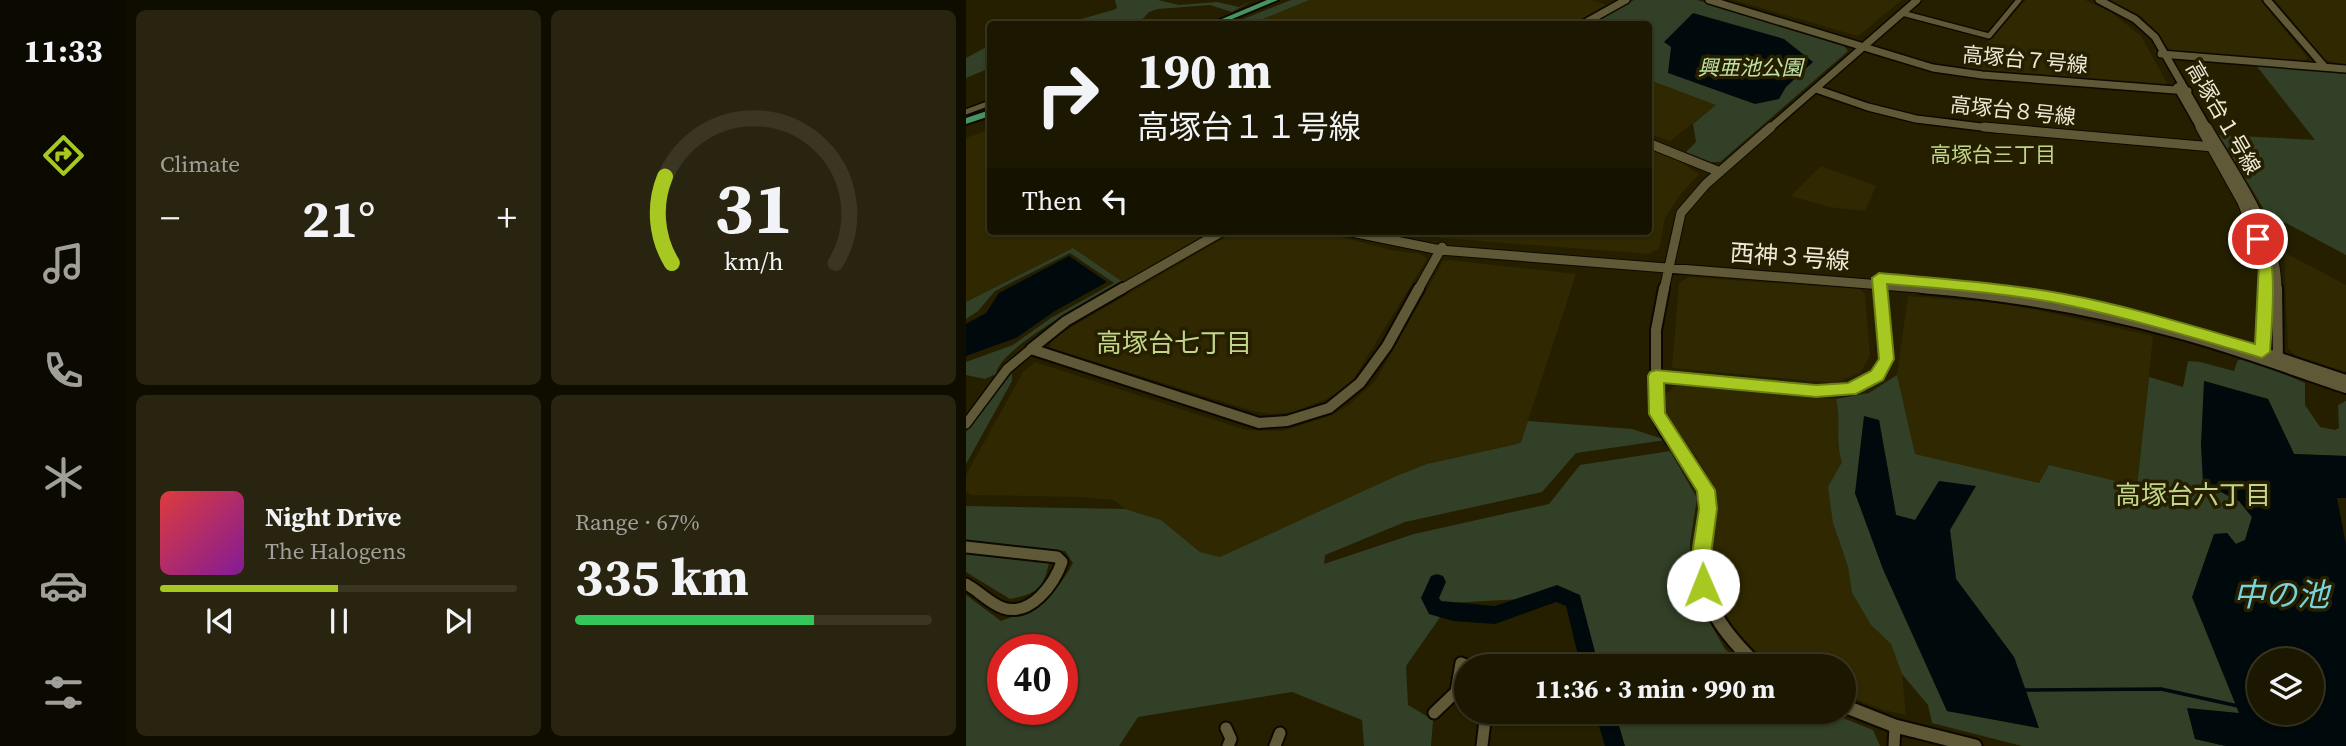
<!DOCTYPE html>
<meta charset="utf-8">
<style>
body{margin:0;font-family:"Source Serif 4","Noto Sans JP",serif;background:#29240f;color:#f1f3f6;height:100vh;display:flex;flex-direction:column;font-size:26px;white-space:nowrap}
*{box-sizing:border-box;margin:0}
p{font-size:23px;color:#a09f99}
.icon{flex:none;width:38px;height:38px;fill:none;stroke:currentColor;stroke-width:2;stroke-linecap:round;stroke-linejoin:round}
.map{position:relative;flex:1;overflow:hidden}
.panel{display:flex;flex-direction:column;gap:10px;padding:10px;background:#0f0d00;width:840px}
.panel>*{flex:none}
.hud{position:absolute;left:21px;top:21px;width:665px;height:214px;border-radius:7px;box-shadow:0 2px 5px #0004,0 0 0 2px #3a3622;background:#1c1700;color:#f1f3f6;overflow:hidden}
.buttons{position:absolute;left:1281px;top:648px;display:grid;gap:14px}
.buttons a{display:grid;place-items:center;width:77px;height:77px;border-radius:50%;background:#1c1700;box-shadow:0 2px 5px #0004,0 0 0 2px #3a3622;font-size:35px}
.speed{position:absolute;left:21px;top:634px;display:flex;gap:14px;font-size:35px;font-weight:700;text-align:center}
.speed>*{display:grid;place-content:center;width:91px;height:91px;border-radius:50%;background:#1c1700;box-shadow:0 2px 5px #0004,0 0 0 2px #3a3622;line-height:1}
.speed .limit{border:10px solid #d22;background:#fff;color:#111}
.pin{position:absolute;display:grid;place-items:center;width:60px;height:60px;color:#fff;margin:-30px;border:4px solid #fff;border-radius:50%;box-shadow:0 2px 7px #0007}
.me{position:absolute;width:77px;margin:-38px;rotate:359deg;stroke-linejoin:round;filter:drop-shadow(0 0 5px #0008)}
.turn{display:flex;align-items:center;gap:24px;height:147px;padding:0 35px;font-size:32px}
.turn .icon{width:91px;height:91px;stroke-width:2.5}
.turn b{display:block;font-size:49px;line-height:60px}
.then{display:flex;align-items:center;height:66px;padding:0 35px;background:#0003;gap:14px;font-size:26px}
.big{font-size:52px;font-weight:700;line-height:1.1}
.panel .widget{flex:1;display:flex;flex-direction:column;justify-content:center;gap:10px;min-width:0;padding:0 24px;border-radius:10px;background:#29240f}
.panel .dial{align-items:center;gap:0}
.dial svg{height:182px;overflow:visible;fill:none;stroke:#3a3622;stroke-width:7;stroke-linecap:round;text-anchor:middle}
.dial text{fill:#f1f3f6;stroke:none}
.song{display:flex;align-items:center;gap:21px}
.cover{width:84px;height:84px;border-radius:10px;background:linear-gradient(135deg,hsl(0 70% 55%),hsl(290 70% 35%))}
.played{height:7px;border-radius:4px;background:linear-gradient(90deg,#a7c820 50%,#3a3622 50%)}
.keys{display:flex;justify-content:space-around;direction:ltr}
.heat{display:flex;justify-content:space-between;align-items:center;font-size:38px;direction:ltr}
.charge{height:10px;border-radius:5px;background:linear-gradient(90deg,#34c759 67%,#3a3622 0)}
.panel .tiles{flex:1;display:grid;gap:10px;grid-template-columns:repeat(2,1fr)}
.trip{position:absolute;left:488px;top:654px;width:402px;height:70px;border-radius:35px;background:#1c1700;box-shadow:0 2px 5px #0004,0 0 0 2px #3a3622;font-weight:700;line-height:70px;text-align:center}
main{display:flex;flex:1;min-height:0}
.dock{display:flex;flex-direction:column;width:126px;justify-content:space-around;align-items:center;background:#0b0900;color:#a09f99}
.dock .icon{width:49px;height:49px}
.dock .current{color:#a7c820}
.dock b{font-size:32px;color:#f1f3f6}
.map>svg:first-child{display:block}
.built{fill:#302800}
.green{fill:#324027;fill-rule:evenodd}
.water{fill:#00090b;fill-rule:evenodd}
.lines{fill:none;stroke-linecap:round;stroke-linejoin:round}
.stream{stroke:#00090b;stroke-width:3.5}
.river{fill:#00090b;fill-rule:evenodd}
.minor-far2-casing{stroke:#0d0900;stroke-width:8}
.minor-far1-casing{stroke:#0d0900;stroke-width:12}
.minor-casing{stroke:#0d0900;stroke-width:15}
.tertiary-far3-casing{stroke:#0d0900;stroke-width:10}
.tertiary-far2-casing{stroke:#0d0900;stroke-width:11}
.tertiary-far1-casing{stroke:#0d0900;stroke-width:14}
.tertiary-casing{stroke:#0d0900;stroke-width:17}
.primary-casing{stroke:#0d0900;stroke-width:4}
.minor-far2{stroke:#5f5938;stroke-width:5}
.minor-far1{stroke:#5f5938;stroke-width:9}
.minor{stroke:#5f5938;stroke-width:11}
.tertiary-far3{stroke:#5f5938;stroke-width:7}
.tertiary-far2{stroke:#5f5938;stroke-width:9}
.tertiary-far1{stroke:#5f5938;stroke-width:10}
.tertiary{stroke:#5f5938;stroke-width:13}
.primary{fill:#499362;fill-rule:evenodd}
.route{fill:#a7c820;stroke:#6d8215;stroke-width:2}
.labels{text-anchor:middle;stroke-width:7;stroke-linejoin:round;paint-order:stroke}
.far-street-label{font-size:21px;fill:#ece9d6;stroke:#251f00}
.far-park-label{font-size:21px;font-style:italic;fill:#c0e2a7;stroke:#251f00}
.far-neighbourhood-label{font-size:21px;fill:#c1d68b;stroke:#251f00}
.street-label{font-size:24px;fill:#ece9d6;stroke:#251f00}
.neighbourhood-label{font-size:26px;fill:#c1d68b;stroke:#251f00}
.near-water-label{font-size:32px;font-style:italic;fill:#7ad2db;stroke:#251f00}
</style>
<main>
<nav class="dock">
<b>11:33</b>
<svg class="icon current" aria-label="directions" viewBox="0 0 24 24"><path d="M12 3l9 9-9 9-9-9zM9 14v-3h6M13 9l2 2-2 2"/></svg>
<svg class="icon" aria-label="music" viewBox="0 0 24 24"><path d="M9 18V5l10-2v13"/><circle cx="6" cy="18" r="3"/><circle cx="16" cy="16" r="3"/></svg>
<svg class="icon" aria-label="phone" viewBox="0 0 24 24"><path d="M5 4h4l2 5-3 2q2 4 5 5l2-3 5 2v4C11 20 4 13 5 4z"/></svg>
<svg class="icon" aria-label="climate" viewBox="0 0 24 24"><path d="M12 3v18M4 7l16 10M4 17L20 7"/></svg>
<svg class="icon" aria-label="car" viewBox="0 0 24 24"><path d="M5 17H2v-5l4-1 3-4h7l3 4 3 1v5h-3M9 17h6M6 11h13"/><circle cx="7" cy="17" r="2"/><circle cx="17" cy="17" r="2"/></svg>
<svg class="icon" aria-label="filters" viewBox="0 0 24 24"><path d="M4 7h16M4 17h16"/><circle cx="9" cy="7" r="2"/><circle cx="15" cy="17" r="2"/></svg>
</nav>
<section class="panel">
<div class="tiles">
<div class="widget"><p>Climate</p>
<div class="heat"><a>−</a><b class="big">21°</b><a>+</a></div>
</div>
<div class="widget dial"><svg viewBox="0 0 100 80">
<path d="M14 69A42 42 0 1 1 86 69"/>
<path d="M14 69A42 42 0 0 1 11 31" stroke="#a7c820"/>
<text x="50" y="56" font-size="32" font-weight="700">31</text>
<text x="50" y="72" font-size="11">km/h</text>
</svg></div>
<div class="widget">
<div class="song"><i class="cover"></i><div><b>Night Drive</b><p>The Halogens</p></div></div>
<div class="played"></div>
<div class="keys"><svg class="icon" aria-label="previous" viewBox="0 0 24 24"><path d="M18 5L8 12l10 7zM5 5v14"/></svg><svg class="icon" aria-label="pause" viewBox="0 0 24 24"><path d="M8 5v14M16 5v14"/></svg><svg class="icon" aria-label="next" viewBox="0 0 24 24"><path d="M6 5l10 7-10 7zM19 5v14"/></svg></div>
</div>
<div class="widget"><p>Range · 67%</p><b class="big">335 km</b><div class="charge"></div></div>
</div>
</section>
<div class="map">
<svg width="1380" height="746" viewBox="0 0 1380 746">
<rect width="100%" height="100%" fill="#251f00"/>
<path class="built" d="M342,0H626L640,5L606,24H285Z
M767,0H936L892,36Z
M1060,0H1119L1145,12L1175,36L1201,83L1197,86L997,70Z
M1144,0H1294L1342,58L1338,61L1211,52L1202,48L1193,34L1176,17Z
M1309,0H1380V65L1359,60Z
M682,80L751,105L704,141L683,134Z
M24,129V231H245L157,282L107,248L0,302V138Z
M683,149L715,162L733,174L713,196L699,218L693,249L683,254L476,238L436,231H682Z
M855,166L910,186L899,211L863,207L825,196Z
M270,231H352L425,250L455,254L461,259L384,385L359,400L328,412L304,414L287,411L84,348L85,340L112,323Z
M1318,252L1380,285V375L1332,358L1322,348Z
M483,260L610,274L555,442L551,444L461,464L430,476L254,557L234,552L195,520L159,509L148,500L113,497L5,495L0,491V475L57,372L69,362L280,430L316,431L366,415L383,405L410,380L477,261Z
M722,277L894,289L899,294L904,356L894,373L868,383L706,368L713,283Z
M942,296L1045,304L1187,336L1171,486L1083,465L1073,483L949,454L931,375Z
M711,385L870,399L874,416L871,445L876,462L873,469L867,523L882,567L886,593L905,625L925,644L936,674L940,715L917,710L879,695L878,667H812L791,653L769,629L755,605L746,575L745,549L752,512L749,493L734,462L705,423L699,410L700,394Z"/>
<path class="green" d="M149,0H192L213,5L251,2L273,7L288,0L266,12L244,5L192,9L183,12L172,24H98L147,10L151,8Z
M325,0H343L285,24H265Z
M668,0H731L878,46L882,51L754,162H745L720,152L730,142L727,124L750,105L683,80L682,24H625Z
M24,45V68L0,78V58Z
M1289,64L1380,72V255L1320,223L1305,221L1253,135L1349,140Z
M107,248L157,282C132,296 34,346 30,374L19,379L0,375V362L47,345L85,318L148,283L104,253L29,291L12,311L0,319V302Z
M1283,359L1339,383V405L1354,427L1369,430L1373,428L1372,405L1380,401V456L1328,454L1302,399L1238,381L1237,483L1273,501L1286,517L1279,540L1269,544L1261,533L1267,697L1274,714L1222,709L1229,739L1260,746H1056L966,723L962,705L936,674L925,644L905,625L886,593L882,567L867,523L862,487L876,462C868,439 876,423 870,399L903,393L931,375L949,454L1073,483L1083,465L1171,486L1183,377L1217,387L1222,361L1234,362L1268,371L1272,360ZM913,420L930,515L984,530L990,579L1048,657L1072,728L981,711L917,569L889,493Z
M46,373V381L0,464V432Z
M562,421L666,429L700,440L610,453L576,492L439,522L359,555L358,564L448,534L583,504L614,465L704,451L731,498L724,543L725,590L759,649L781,667H632L609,596L484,603L440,666L442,705L467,720L465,746H398L396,720L326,692L172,717L153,746H0V595L35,621C72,608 88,598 107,563L99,551L0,542V506L159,509L195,520L234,552L254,557L430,476L461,464L551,444L555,442ZM37,649H96V709H37Z
M0,553L83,562C78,589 70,594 44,599L0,572Z
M646,712H862L907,730L914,746H657Z"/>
<path class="water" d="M727,13L818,39L847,62L820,87L813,99L789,104L702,73L705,47L698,42Z
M103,256L141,282L89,311L50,338L0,356V324L20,313L33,293Z
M1238,381L1302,399L1328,454L1380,456V498H1371L1380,545V746H1260L1229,739L1221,708L1273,713L1226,597L1248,534L1261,533L1270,544L1279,540L1286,517L1273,501L1237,483L1235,445ZM1293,660H1346V712H1293Z
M898,416L913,420L930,515L949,520L973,481L1010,486L984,530L990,579L1048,657L1073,728L981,711L917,569L889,493Z"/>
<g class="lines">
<path class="stream" d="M1057,690L1195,689L1272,706"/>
<path class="river" d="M471,574L477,576L480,582L473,598L475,601L529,606L591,585L614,595L633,667H615L600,606L590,602L529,624L487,621L463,614L455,598L465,576Z
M629,712H649L659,746H639Z"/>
<g class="minor-far2-casing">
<path id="minor-far2" d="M936,13L1023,36L1053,0
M0,112L24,103"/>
</g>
<g class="minor-far1-casing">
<path id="minor-far1" d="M0,424L41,369L65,349"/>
</g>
<g class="minor-casing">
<path id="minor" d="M0,547L91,557L96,562C88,584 65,617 37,608C23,603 13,591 0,584
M468,713L490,692L495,663L505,667
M260,728L265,739L262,746
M309,746L314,733
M516,746L520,712
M928,746L929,726"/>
</g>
<g class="tertiary-far3-casing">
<path id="tertiary-far3" d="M743,0L967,68L1016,75L1222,91
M1133,0L1169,19L1189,37L1242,129
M1301,0L1358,66
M617,24L660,0
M1195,54L1380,69
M1211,87L1235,129
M850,89L902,107L950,119L1032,129
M803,129L951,0"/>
</g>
<g class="tertiary-far2-casing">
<path id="tertiary-far2" d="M1018,127L1247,147
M1234,127L1276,202L1300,263L1299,290
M1241,127C1270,177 1311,230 1311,290
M682,143L754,172
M381,231L474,250L978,290
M914,279L915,290
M154,290L257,231
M452,290L476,247
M698,290L715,213L740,184L805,127"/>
</g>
<g class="tertiary-far1-casing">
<path id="tertiary-far1" d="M157,288L100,321L65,349L293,423L321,421L363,408L394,383L421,346L453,288
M698,288L690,330V376L850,391L884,389L911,375L921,360L915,288
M956,288C1041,295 1125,309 1208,332C1266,347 1323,369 1380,388
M1311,288L1312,362
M1299,353L1380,380
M1297,359L1299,288
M690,376C690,388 687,402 691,414C700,444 730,462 740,492"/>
</g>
<g class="tertiary-casing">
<path id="tertiary" d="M740,491C744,513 737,533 735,555C731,601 762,638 793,667
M878,706L929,726L1009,746"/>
</g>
<g class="primary-casing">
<path id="primary" d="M301,0H312L254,24H244Z
M24,110V116L0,124V118Z"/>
</g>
<use href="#minor-far2" class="minor-far2"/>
<use href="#minor-far1" class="minor-far1"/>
<use href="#minor" class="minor"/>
<use href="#tertiary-far3" class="tertiary-far3"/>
<use href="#tertiary-far2" class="tertiary-far2"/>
<use href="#tertiary-far1" class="tertiary-far1"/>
<use href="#tertiary" class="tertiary"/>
<use href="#primary" class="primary"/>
</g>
<path class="route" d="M1292,235C1315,243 1305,330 1304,352L1296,358C1232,339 1167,319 1101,305C1042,293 981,289 921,284L928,359L917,380L890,394L850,397L698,383L699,413L749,490L751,509L744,561L747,585L744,592L737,595L730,592L725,561L733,509L731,491L683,414L682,376L684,372L690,370L850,385L882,383L905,371L913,359L906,278L913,273C975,279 1037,283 1098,294C1163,306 1226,326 1289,344L1293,263L1285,239Z"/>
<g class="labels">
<g class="far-street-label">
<text transform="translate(1059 60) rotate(5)" y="7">高塚台７号線</text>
<text transform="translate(1047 111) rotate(6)" y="7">高塚台８号線</text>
<text transform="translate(1257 118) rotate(60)" y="7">高塚台１号線</text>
</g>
<g class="far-park-label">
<text x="784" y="75">興亜池公園</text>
</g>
<g class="far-neighbourhood-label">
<text x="1027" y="162">高塚台三丁目</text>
</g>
<g class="street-label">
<text transform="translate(824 257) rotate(4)" y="8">西神３号線</text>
</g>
<g class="neighbourhood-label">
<text x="208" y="352">高塚台七丁目</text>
<text x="1227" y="504">高塚台六丁目</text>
</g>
<g class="near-water-label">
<text x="1315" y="606">中の池</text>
</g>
</g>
</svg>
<div class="buttons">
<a><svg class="icon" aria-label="layers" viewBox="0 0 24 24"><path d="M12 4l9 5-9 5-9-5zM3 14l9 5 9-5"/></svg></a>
</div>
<div class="speed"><div class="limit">40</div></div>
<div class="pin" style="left:1292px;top:239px;background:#d93025"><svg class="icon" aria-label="arrive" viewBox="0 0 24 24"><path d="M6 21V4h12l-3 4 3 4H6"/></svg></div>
<svg class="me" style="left:737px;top:585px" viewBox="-20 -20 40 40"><circle r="19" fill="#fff"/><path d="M0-13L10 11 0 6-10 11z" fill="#a7c820"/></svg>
<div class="trip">11:36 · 3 min · 990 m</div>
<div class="hud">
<div class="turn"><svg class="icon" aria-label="right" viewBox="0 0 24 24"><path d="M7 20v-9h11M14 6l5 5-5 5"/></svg><div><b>190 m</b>高塚台１１号線</div></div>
<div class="then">Then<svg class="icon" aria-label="left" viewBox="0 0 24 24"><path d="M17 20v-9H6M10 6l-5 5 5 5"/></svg></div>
</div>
</div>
</main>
